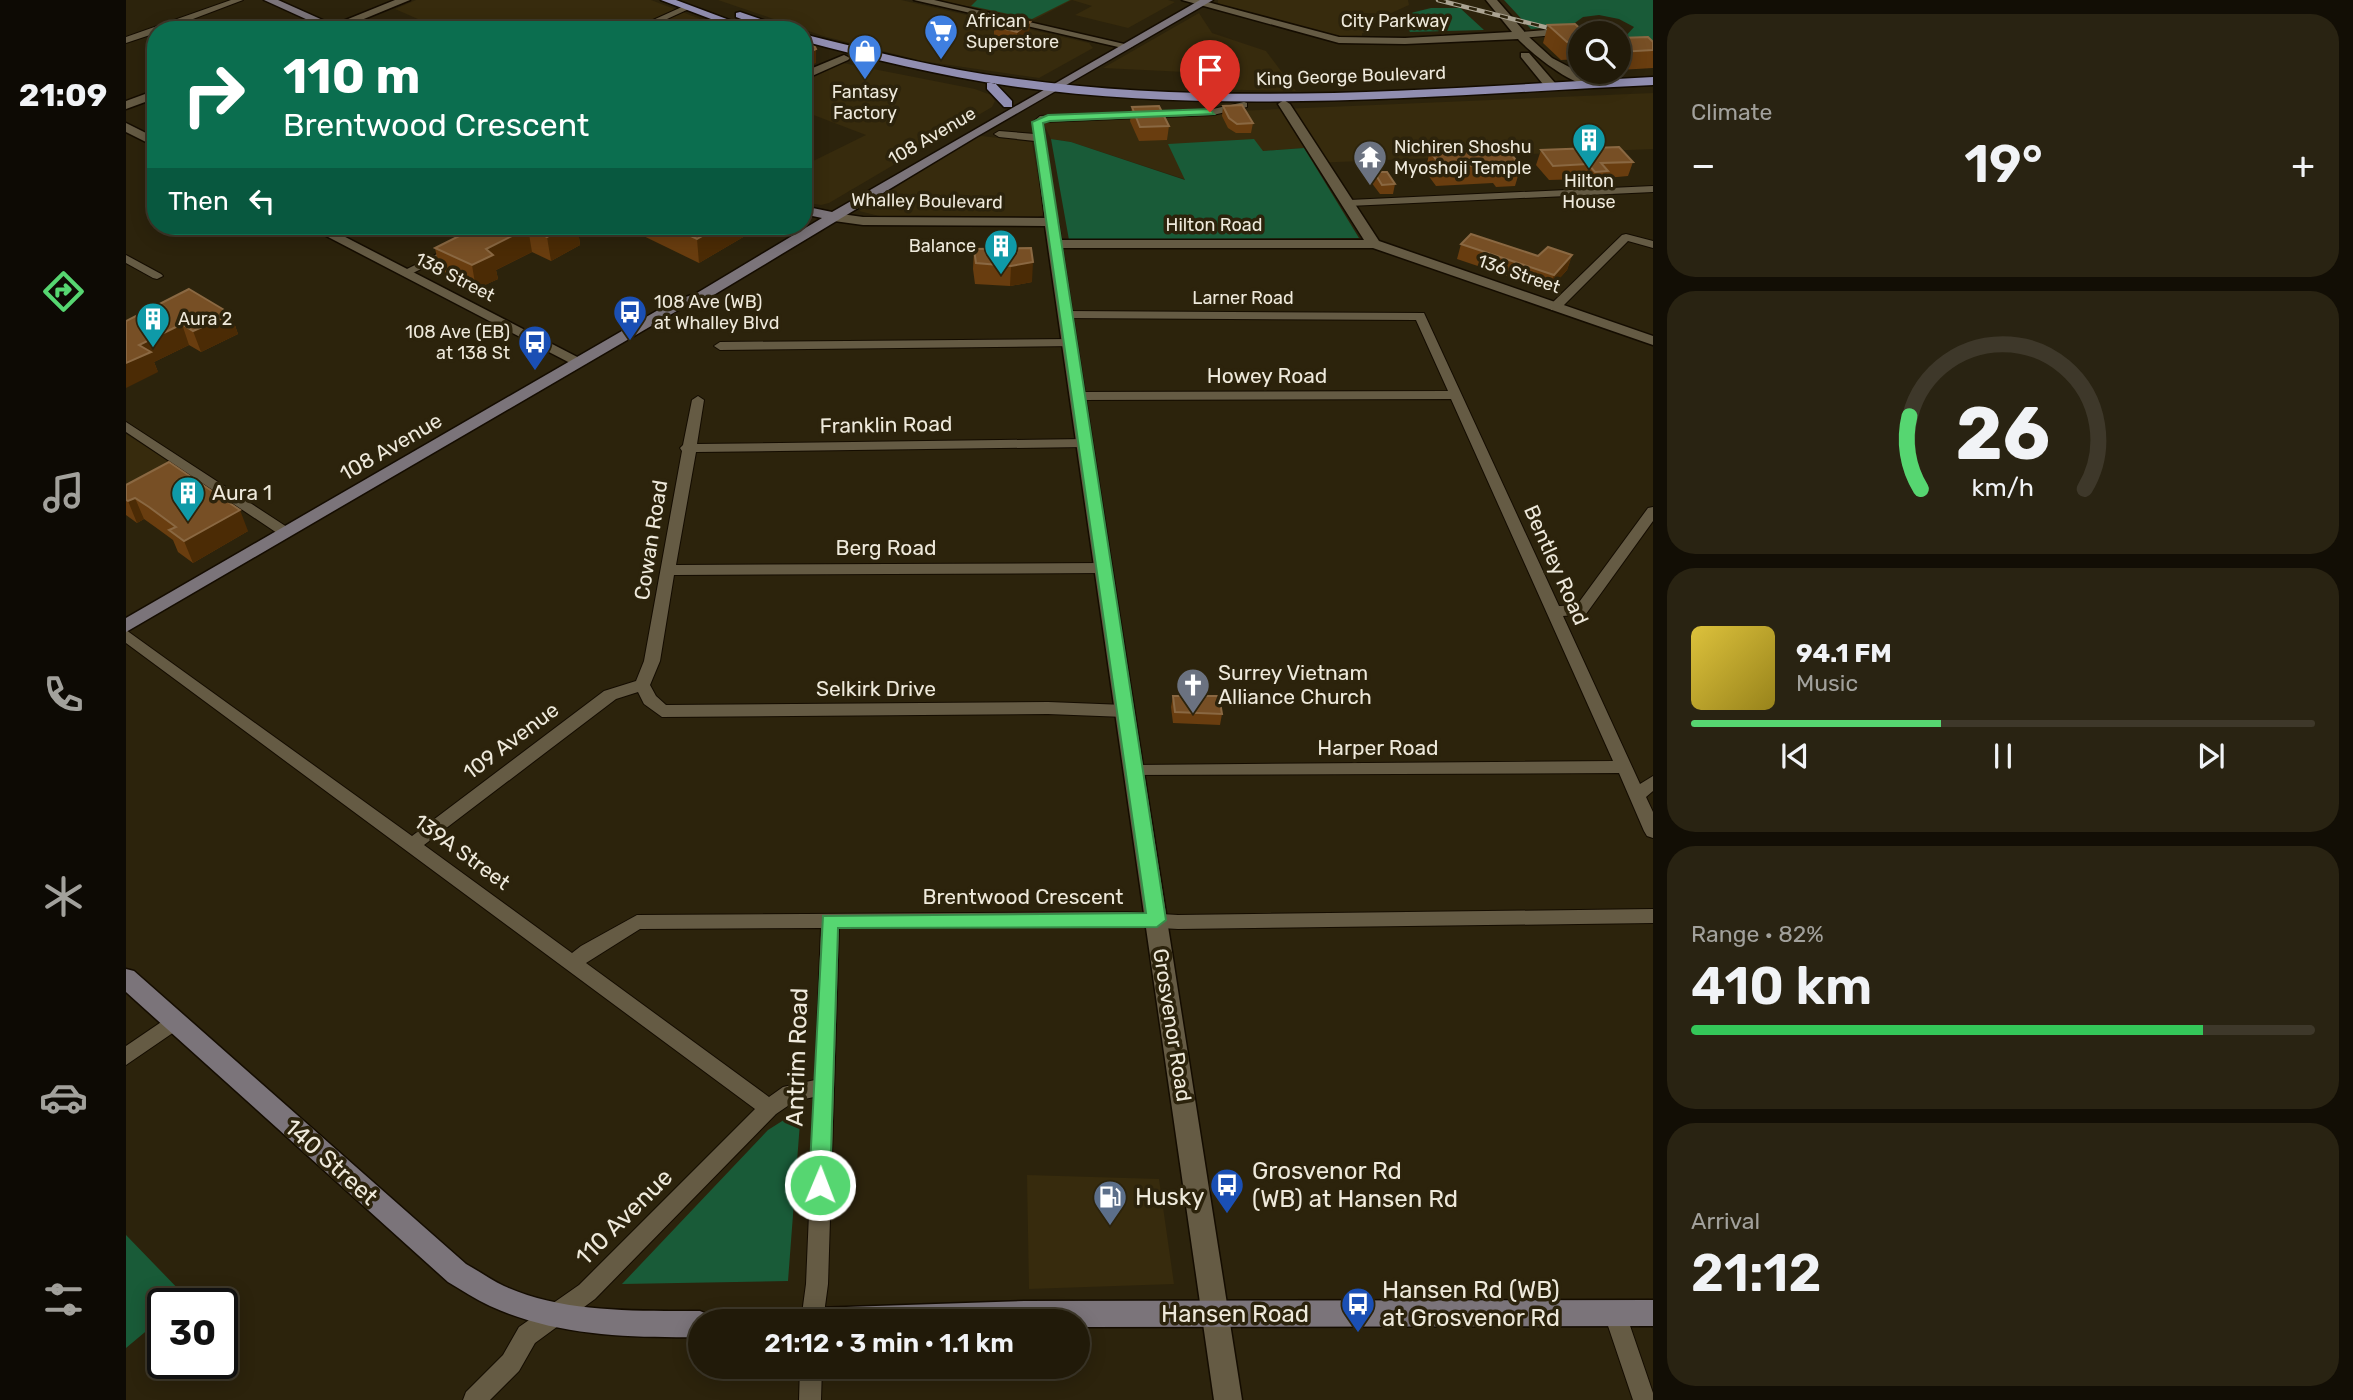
<!DOCTYPE html>
<meta charset="utf-8">
<style>
body{margin:0;font-family:Rubik,sans-serif;background:#292312;color:#f1f3f6;height:100vh;display:flex;flex-direction:column;font-size:26px;white-space:nowrap}
*{box-sizing:border-box;margin:0}
p{font-size:23px;color:#a2a19c}
.icon{flex:none;width:38px;height:38px;fill:none;stroke:currentColor;stroke-width:2;stroke-linecap:round;stroke-linejoin:round}
.map{position:relative;flex:1;overflow:hidden}
.sheet{display:flex;flex-direction:column;gap:14px;padding:14px;background:#120e05;width:700px}
.sheet>*{flex:none}
.hud{position:absolute;left:21px;top:21px;width:665px;height:214px;border-radius:28px;box-shadow:0 4px 18px #0003,0 0 0 2px #3e382a;background:#0b6e4f;color:#fff;overflow:hidden}
.buttons{position:absolute;left:1442px;top:21px;display:grid;gap:14px}
.buttons a{display:grid;place-items:center;width:63px;height:63px;border-radius:50%;background:#211a09;box-shadow:0 4px 18px #0003,0 0 0 2px #3e382a;font-size:35px}
.speed{position:absolute;left:21px;top:1288px;display:flex;gap:14px;font-size:35px;font-weight:700;text-align:center}
.speed>*{display:grid;place-content:center;width:91px;height:91px;border-radius:50%;background:#211a09;box-shadow:0 4px 18px #0003,0 0 0 2px #3e382a;line-height:1}
.speed .limit{border:4px solid #111;border-radius:10px;background:#fff;color:#111}
.pin{position:absolute;display:grid;place-items:center;width:60px;height:60px;color:#fff;margin:-72px -30px;border-radius:50% 50% 50% 0;rotate:-45deg;box-shadow:0 0 7px #0007}
.pin .icon{rotate:45deg}
.me{position:absolute;width:77px;margin:-38px;rotate:1deg;stroke-linejoin:round;filter:drop-shadow(0 0 5px #0008)}
.turn{display:flex;align-items:center;gap:24px;height:147px;padding:0 21px;font-size:32px}
.turn .icon{width:91px;height:91px;stroke-width:2.5}
.turn b{display:block;font-size:49px;line-height:60px}
.then{display:flex;align-items:center;height:66px;padding:0 21px;background:#0003;gap:14px;font-size:26px}
.big{font-size:52px;font-weight:600;line-height:1.1}
.sheet .widget{flex:1;display:flex;flex-direction:column;justify-content:center;gap:10px;min-width:0;padding:0 24px;border-radius:28px;background:#292312}
.sheet .dial{align-items:center;gap:0}
.dial svg{height:182px;overflow:visible;fill:none;stroke:#3e382a;stroke-width:7;stroke-linecap:round;text-anchor:middle}
.dial text{fill:#f1f3f6;stroke:none}
.song{display:flex;align-items:center;gap:21px}
.cover{width:84px;height:84px;border-radius:10px;background:linear-gradient(135deg,hsl(50 70% 55%),hsl(50 70% 35%))}
.played{height:7px;border-radius:4px;background:linear-gradient(90deg,#56d671 40%,#3e382a 40%)}
.keys{display:flex;justify-content:space-around;direction:ltr}
.heat{display:flex;justify-content:space-between;align-items:center;font-size:38px;direction:ltr}
.charge{height:10px;border-radius:5px;background:linear-gradient(90deg,#34c759 82%,#3e382a 0)}
.trip{position:absolute;left:562px;top:1309px;width:402px;height:70px;border-radius:35px;background:#211a09;box-shadow:0 4px 18px #0003,0 0 0 2px #3e382a;font-weight:600;line-height:70px;text-align:center}
main{display:flex;flex:1;min-height:0}
.tab-bar{display:flex;flex-direction:column;width:126px;justify-content:space-around;align-items:center;background:#0d0a04;color:#a2a19c}
.tab-bar .icon{width:49px;height:49px}
.tab-bar .selected{color:#56d671}
.tab-bar b{font-size:32px;color:#f1f3f6}
.map>svg:first-child{display:block}
.built{fill:#372b0d}
.green{fill:#195b38}
.lines{fill:none;stroke-linecap:round;stroke-linejoin:round}
.minor-casing{stroke:#140c00;stroke-width:2}
.tertiary-casing{stroke:#140c00;stroke-width:3}
.secondary-casing{stroke:#140c00;stroke-width:3}
.primary-casing{stroke:#140c00;stroke-width:3}
.minor{fill:#655b44;fill-rule:evenodd}
.tertiary{fill:#655b44;fill-rule:evenodd}
.secondary{fill:#7b747a;fill-rule:evenodd}
.primary{fill:#918eb1;fill-rule:evenodd}
.rail-casing{stroke:#aba493;stroke-width:4.5}
.rail{stroke:#2c230c;stroke-width:2.5;stroke-dasharray:8;stroke-linecap:butt}
.wall{fill:#693d0f}
.shaded-wall{fill:#4b2b05}
.building{fill:#774f25;stroke:#8a6842;stroke-width:2}
.route{fill:#56d671;stroke:#388b49;stroke-width:2}
.labels{text-anchor:middle;stroke-width:7;stroke-linejoin:round;paint-order:stroke}
.far-poi-label{font-size:18px;fill:#eee9db;stroke:#2c230c;text-anchor:start}
.far-street-label{font-size:18px;fill:#eee9db;stroke:#2c230c}
.street-label{font-size:21px;fill:#eee9db;stroke:#2c230c}
.poi-label{font-size:21px;fill:#eee9db;stroke:#2c230c;text-anchor:start}
.near-street-label{font-size:24px;fill:#eee9db;stroke:#2c230c}
.near-poi-label{font-size:24px;fill:#eee9db;stroke:#2c230c;text-anchor:start}
</style>
<main>
<nav class="tab-bar">
<b>21:09</b>
<svg class="icon selected" aria-label="directions" viewBox="0 0 24 24"><path d="M12 3l9 9-9 9-9-9zM9 14v-3h6M13 9l2 2-2 2"/></svg>
<svg class="icon" aria-label="music" viewBox="0 0 24 24"><path d="M9 18V5l10-2v13"/><circle cx="6" cy="18" r="3"/><circle cx="16" cy="16" r="3"/></svg>
<svg class="icon" aria-label="phone" viewBox="0 0 24 24"><path d="M5 4h4l2 5-3 2q2 4 5 5l2-3 5 2v4C11 20 4 13 5 4z"/></svg>
<svg class="icon" aria-label="climate" viewBox="0 0 24 24"><path d="M12 3v18M4 7l16 10M4 17L20 7"/></svg>
<svg class="icon" aria-label="car" viewBox="0 0 24 24"><path d="M5 17H2v-5l4-1 3-4h7l3 4 3 1v5h-3M9 17h6M6 11h13"/><circle cx="7" cy="17" r="2"/><circle cx="17" cy="17" r="2"/></svg>
<svg class="icon" aria-label="filters" viewBox="0 0 24 24"><path d="M4 7h16M4 17h16"/><circle cx="9" cy="7" r="2"/><circle cx="15" cy="17" r="2"/></svg>
</nav>
<div class="map">
<svg width="1527" height="1400" viewBox="0 0 1527 1400">
<rect width="100%" height="100%" fill="#2c230c"/>
<path class="built" d="M290,0H525L603,30H317L269,9Z
M592,0H775L963,43L967,48L913,78L796,61L697,36Z
M810,0H1042L1049,2L1002,28L949,15L966,6L946,0L908,20Z
M1092,0H1282L1283,5L1263,14L1232,13L1245,33H1236V37L1231,39L1185,31L1103,9L1092,5Z
M1073,13L1086,33L1140,51L1170,91L1067,89L1059,72L977,68Z
M717,63L849,89L865,95L869,101L866,107L703,203L695,205L677,202V166L740,135L677,111V82Z
M1527,93V149L1187,163L1178,148L1136,151L1043,144L1061,180L945,142L925,139L917,123L923,119Z
M856,136L906,142L918,213L915,216L906,219L757,217L733,211L846,138Z
M0,434L56,470L0,500Z
M901,1175L1033,1179L1048,1284L903,1289Z"/>
<path class="green" d="M851,0H944L906,19L845,6Z
M1378,0H1527V57L1497,39L1508,27L1493,19L1473,15L1457,17L1446,25L1405,29Z
M1305,8H1334L1358,30L1284,32L1273,16Z
M925,139L945,142L1059,180L1042,144L1128,139L1137,151L1178,148L1233,238L943,240Z
M675,1109L662,1281L496,1284L642,1130Z
M0,1235L60,1297L52,1304H37V1317L0,1348Z"/>
<g class="lines">
<g class="minor-casing">
<path id="minor" d="M105,0H117L38,30H30V33L0,43V37Z
M558,6L565,8L517,30H505Z
M1483,25L1488,28L1486,30L1396,38L1391,35L1396,32Z
M1118,102L1121,103V107L1087,115L917,122L931,222L925,225L919,222L909,141L873,137L868,134L873,131L909,134L907,122L914,116L1087,109Z
M1527,186V192L1223,206L1218,203L1223,200Z
M1500,234L1527,241V248L1502,241L1433,310H1425V304L1496,235Z
M329,245L335,248L333,250L283,275L273,273Z
M0,255L35,274L37,276L31,279L27,278L0,263Z
M939,311L1298,313L1433,606L1451,605L1522,508L1527,507V521L1460,614L1437,616L1514,784L1527,776V791L1520,797L1527,812V838L1521,836L1518,831L1493,773L1002,775L1000,771L1002,767L1008,765L1487,761L1325,399L951,400L945,396L951,392L1322,391L1290,320L935,318V312Z
M944,339L950,343L948,346L594,350L588,346L594,342Z
M572,396L578,400L571,444L959,439L966,443L959,447L570,452L550,565L977,563L984,568L977,573L548,575L534,661L524,685L530,696L540,705L922,702L999,705L1007,711L999,717L922,714L536,717L518,704L512,692L490,699L298,845L446,953L455,946L511,915L1001,912L1052,915L1527,909V923L1052,929L1001,926L713,928L702,1284L697,1321H675L680,1284L688,1097L669,1101L650,1114L469,1299L409,1343L393,1371L364,1400H337L340,1392L377,1355L393,1327L453,1285L629,1109L0,643V630L286,836L478,691L510,681L518,661L556,451L554,448L557,445L566,400ZM695,928L689,1080L657,1087L643,1097L460,963L514,929Z
M0,422L164,529L166,532L164,535H154L0,432Z
M47,1014L54,1016L56,1022L54,1028L0,1065V1046Z
M1489,1303L1497,1306L1500,1314L1527,1393V1400H1507L1478,1314L1481,1306Z
M674,1367H696L695,1400H673Z"/>
</g>
<g class="tertiary-casing">
<path id="tertiary" d="M269,0H284L211,30H195Z
M788,0H808L1007,46L1001,49Z
M1056,0H1074L1213,37L1279,38L1386,32L1360,0H1371L1404,38L1426,58L1476,84C1458,97 1405,53 1392,39L1279,44L1213,43Z
M1395,53H1403L1429,83V89H1421L1395,57Z
M718,55L724,58L722,60L677,80V72Z
M30,90V98L0,109V101Z
M1158,100L1164,104L1253,241L1527,336V345L1247,248H936L1116,1400H1088L919,226L737,225L708,221L701,217L708,213L737,217L925,218L932,222L935,240H1238L1152,104Z
M0,123L30,138V147L0,132Z
M181,226H198L461,362L453,367L448,365Z"/>
</g>
<g class="secondary-casing">
<path id="secondary" d="M138,0H152L219,30H204Z
M1074,0H1087L850,137L581,299L556,308L0,632V618L546,302L571,293L696,218L677,214V206L706,212Z
M0,969L8,971L340,1264C353,1271 365,1280 378,1286C436,1313 511,1311 574,1311L583,1315L586,1321H574V1337C504,1338 429,1336 364,1306C349,1299 336,1290 322,1282L0,992Z
M1527,1300V1326L952,1327V1321H677L681,1312L690,1308L898,1301Z"/>
</g>
<g class="primary-casing">
<path id="primary" d="M535,0H550L630,30H614Z
M614,12L660,28L661,30H645L610,17V13Z
M677,34C746,51 814,69 885,78C1097,108 1315,88 1527,77V85C1315,95 1096,116 885,86C814,76 746,59 677,41Z
M861,83H869L886,101V107H878L861,89Z"/>
</g>
<use href="#minor" class="minor"/>
<use href="#tertiary" class="tertiary"/>
<use href="#secondary" class="secondary"/>
<use href="#primary" class="primary"/>
<g class="rail-casing">
<path id="rail" d="M1312,0L1454,36"/>
</g>
<use href="#rail" class="rail"/>
</g>
<path class="wall" d="M904,22L903,31L891,41L868,35V26Z
M1422,25L1454,33V69L1450,68L1453,59L1435,60L1417,43Z
M1493,38L1527,42V68L1493,70Z
M1097,106L1127,123L1125,133H1110L1102,128L1096,116Z
M1006,107L1043,126L1041,140L1013,141L1004,121Z
M1415,150L1507,162L1502,176L1480,178L1477,186H1464L1457,179L1423,180L1410,165Z
M1304,151L1395,166L1389,186L1370,187L1367,183L1310,186L1299,171Z
M1248,172L1269,184L1267,194H1254L1245,182Z
M353,226H461L452,230L454,245L425,261L406,252L370,270L372,279L350,289L314,272L309,248Z
M497,226H636L573,263Z
M1335,244L1412,256L1446,255L1441,270L1423,290L1331,259Z
M905,248L906,282L884,286L849,284L847,269L848,249Z
M105,314L112,334L75,352L63,345L28,362L32,372L0,321Z
M0,485L122,531L67,563L52,552L47,540L32,529L18,519L11,523L0,515Z
M1047,696L1096,714L1094,725L1047,723L1045,707Z"/>
<path class="shaded-wall" d="M904,22L903,31L891,41V32Z
M690,49V63L677,69V55Z
M436,226H461L452,230L454,245L425,261L421,237Z
M594,226H636L573,263L571,239Z
M402,228L406,252L370,270L372,279L350,289L346,265L360,249Z
M1446,255L1441,270L1423,290L1428,275Z
M907,262L906,282L884,286L885,266Z
M105,314L112,334L75,352L67,331Z
M56,324L63,345L28,362L32,372L0,388V363L13,345Z
M9,498L18,519L11,523L2,501Z
M114,510L122,531L67,563L58,541Z"/>
<path class="building" d="M881,17L904,22L891,32L868,26Z
M1449,24L1459,33H1454V41L1441,42L1422,25Z
M603,25L620,30H592Z
M1522,37L1527,42V50L1493,52V38Z
M677,43L689,47L690,49L677,55Z
M1116,105L1127,123L1111,124L1103,118L1097,106Z
M1033,106L1043,126L1014,127L1006,107Z
M1379,147L1395,166L1375,167L1372,164L1315,167L1304,151Z
M1493,147L1507,162L1475,163L1482,171L1469,172L1462,164L1427,166L1415,150Z
M1248,172H1261L1269,184L1256,185Z
M353,226H443L421,237L402,228L360,249L367,255L346,265L309,248Z
M543,226H594L571,239Z
M1345,234L1412,256L1422,247L1446,255L1428,275L1335,244Z
M905,248L907,262L885,266L850,263L848,249Z
M63,289L105,314L67,331L56,324L13,345L25,352L0,363V321Z
M43,462L114,510L58,541L43,530L50,527L23,507L9,498L2,501L0,500V485Z
M1047,696H1093L1096,714L1049,712Z"/>
<path class="route" d="M1084,109L1088,114L924,121L917,123L1040,920L1031,927L712,928L704,1185L701,1192L694,1195L686,1192L683,1185L697,916L1020,913L906,122L922,115Z"/>
<defs>
<g id="supermarket-pin" transform="scale(1.75)"><path d="M0 17L-7.5 6A9.5 9.5 0 1 1 7.5 6Z" fill="#3f7fe0" stroke="#2c230c"/><path d="M-6-5.5h2.5l.6 2H6L4.5 2H-2.5L-4.4-4H-6ZM-1.5 3.2a1.3 1.3 0 1 0 .1 0ZM3 3.2a1.3 1.3 0 1 0 .1 0Z" fill="#fff"/></g>
<g id="shop-pin" transform="scale(1.75)"><path d="M0 17L-7.5 6A9.5 9.5 0 1 1 7.5 6Z" fill="#3f7fe0" stroke="#2c230c"/><path d="M-5-2.5h2.3a2.7 3.5 0 0 1 5.4 0H5L5.5 6h-11ZM-1.5-2.5h3a1.5 2.3 0 0 0-3 0Z" fill="#fff"/></g>
<g id="building-pin" transform="scale(1.75)"><path d="M0 17L-7.5 6A9.5 9.5 0 1 1 7.5 6Z" fill="#0f9aa8" stroke="#2c230c"/><path d="M-4-6H4V6H1V3H-1V6H-4ZM-2.5-4.3h1.7v1.8h-1.7ZM.8-4.3h1.7v1.8H.8ZM-2.5-1h1.7V.8h-1.7ZM.8-1h1.7V.8H.8Z" fill="#fff"/></g>
<g id="temple-pin" transform="scale(1.75)"><path d="M0 17L-7.5 6A9.5 9.5 0 1 1 7.5 6Z" fill="#6b7280" stroke="#2c230c"/><path d="M0-6L5-2H3V0L6.5 2.5H4V6H1.5V3h-3V6H-4V2.5H-6.5L-3 0V-2H-5Z" fill="#fff"/></g>
<g id="bus-pin" transform="scale(1.75)"><path d="M0 17L-7.5 6A9.5 9.5 0 1 1 7.5 6Z" fill="#1a4fb4" stroke="#2c230c"/><path d="M-5-6H5V4H4V6H2V4H-2V6H-4V4H-5ZM-3.5-4V0h7V-4ZM-3.5 1.2v1.5H-2V1.2ZM2 1.2v1.5H3.5V1.2Z" fill="#fff"/></g>
<g id="church-pin" transform="scale(1.75)"><path d="M0 17L-7.5 6A9.5 9.5 0 1 1 7.5 6Z" fill="#6b7280" stroke="#2c230c"/><path d="M-1.2-6h2.4v3.5h3.3v2.4h-3.3V6h-2.4V-.1h-3.3v-2.4h3.3Z" fill="#fff"/></g>
<g id="fuel-pin" transform="scale(1.75)"><path d="M0 17L-7.5 6A9.5 9.5 0 1 1 7.5 6Z" fill="#5c6f8a" stroke="#2c230c"/><path d="M-5.5-6h7V0h2V4h1.3V-2.5L3-4.5l.8-.8L6-3V5H2.5V1h-1V6h-7ZM-4.2-4.7v3.2H.2V-4.7Z" fill="#fff"/></g>
</defs>
<g fill-rule="evenodd">
<use href="#supermarket-pin" x="815" y="31"/>
<use href="#shop-pin" x="739" y="51"/>
<use href="#building-pin" x="1463" y="140"/>
<use href="#temple-pin" x="1244" y="157"/>
<use href="#building-pin" x="875" y="246"/>
<use href="#bus-pin" x="504" y="312"/>
<use href="#building-pin" x="27" y="319"/>
<use href="#bus-pin" x="409" y="342"/>
<use href="#building-pin" x="62" y="493"/>
<use href="#church-pin" x="1067" y="685"/>
<use href="#bus-pin" x="1101" y="1185"/>
<use href="#fuel-pin" x="984" y="1197"/>
<use href="#bus-pin" x="1232" y="1304"/>
</g>
<g class="labels">
<g class="far-poi-label">
<text x="840" y="27">African<tspan x="840" dy="21">Superstore</tspan></text>
<text x="739" y="98" text-anchor="middle">Fantasy<tspan x="739" dy="21">Factory</tspan></text>
<text x="1268" y="153">Nichiren Shoshu<tspan x="1268" dy="21">Myoshoji Temple</tspan></text>
<text x="1463" y="187" text-anchor="middle">Hilton<tspan x="1463" dy="21">House</tspan></text>
<text x="850" y="252" text-anchor="end">Balance</text>
<text x="528" y="308">108 Ave (WB)<tspan x="528" dy="21">at Whalley Blvd</tspan></text>
<text x="52" y="325">Aura 2</text>
<text x="384" y="338" text-anchor="end">108 Ave (EB)<tspan x="384" dy="21">at 138 St</tspan></text>
</g>
<g class="far-street-label">
<text x="1269" y="27">City Parkway</text>
<text transform="translate(1225 76) rotate(-2)" y="6">King George Boulevard</text>
<text transform="translate(806 136) rotate(-30)" y="6">108 Avenue</text>
<text transform="translate(801 201) rotate(1)" y="6">Whalley Boulevard</text>
<text x="1088" y="231">Hilton Road</text>
<text transform="translate(1393 274) rotate(19)" y="6">136 Street</text>
<text transform="translate(329 277) rotate(27)" y="6">138 Street</text>
<text x="1117" y="304">Larner Road</text>
</g>
<g class="street-label">
<text x="1141" y="383">Howey Road</text>
<text transform="translate(760 425) rotate(-1)" y="7">Franklin Road</text>
<text transform="translate(265 447) rotate(-30)" y="7">108 Avenue</text>
<text transform="translate(525 540) rotate(-81)" y="7">Cowan Road</text>
<text x="760" y="555">Berg Road</text>
<text transform="translate(1430 565) rotate(66)" y="7">Bentley Road</text>
<text x="750" y="696">Selkirk Drive</text>
<text transform="translate(385 741) rotate(-37)" y="7">109 Avenue</text>
<text x="1252" y="755">Harper Road</text>
<text transform="translate(336 852) rotate(36)" y="7">139A Street</text>
<text x="897" y="904">Brentwood Crescent</text>
<text transform="translate(1046 1025) rotate(81)" y="7">Grosvenor Road</text>
</g>
<g class="poi-label">
<text x="86" y="500">Aura 1</text>
<text x="1092" y="680">Surrey Vietnam<tspan x="1092" dy="24">Alliance Church</tspan></text>
</g>
<g class="near-street-label">
<text transform="translate(671 1057) rotate(-88)" y="8">Antrim Road</text>
<text transform="translate(205 1162) rotate(42)" y="8">140 Street</text>
<text transform="translate(498 1217) rotate(-45)" y="8">110 Avenue</text>
<text x="1109" y="1322">Hansen Road</text>
</g>
<g class="near-poi-label">
<text x="1126" y="1179">Grosvenor Rd<tspan x="1126" dy="28">(WB) at Hansen Rd</tspan></text>
<text x="1009" y="1205">Husky</text>
<text x="1256" y="1298">Hansen Rd (WB)<tspan x="1256" dy="28">at Grosvenor Rd</tspan></text>
</g>
</g>
</svg>
<div class="buttons">
<a><svg class="icon" aria-label="search" viewBox="0 0 24 24"><circle cx="10" cy="10" r="6"/><path d="M15 15l6 6"/></svg></a>
</div>
<div class="speed"><div class="limit">30</div></div>
<div class="pin" style="left:1084px;top:112px;background:#d93025"><svg class="icon" aria-label="arrive" viewBox="0 0 24 24"><path d="M6 21V4h12l-3 4 3 4H6"/></svg></div>
<svg class="me" style="left:694px;top:1185px" viewBox="-20 -20 40 40"><circle r="17" fill="#56d671" stroke="#fff" stroke-width="3"/><path d="M0-11L8 9 0 5-8 9z" fill="#fff"/></svg>
<div class="trip">21:12 · 3 min · 1.1 km</div>
<div class="hud">
<div class="turn"><svg class="icon" aria-label="right" viewBox="0 0 24 24"><path d="M7 20v-9h11M14 6l5 5-5 5"/></svg><div><b>110 m</b>Brentwood Crescent</div></div>
<div class="then">Then<svg class="icon" aria-label="left" viewBox="0 0 24 24"><path d="M17 20v-9H6M10 6l-5 5 5 5"/></svg></div>
</div>
</div>
<section class="sheet">
<div class="widget"><p>Climate</p>
<div class="heat"><a>−</a><b class="big">19°</b><a>+</a></div>
</div>
<div class="widget dial"><svg viewBox="0 0 100 80">
<path d="M14 69A42 42 0 1 1 86 69"/>
<path d="M14 69A42 42 0 0 1 9 37" stroke="#56d671"/>
<text x="50" y="56" font-size="32" font-weight="700">26</text>
<text x="50" y="72" font-size="11">km/h</text>
</svg></div>
<div class="widget">
<div class="song"><i class="cover"></i><div><b>94.1 FM</b><p>Music</p></div></div>
<div class="played"></div>
<div class="keys"><svg class="icon" aria-label="previous" viewBox="0 0 24 24"><path d="M18 5L8 12l10 7zM5 5v14"/></svg><svg class="icon" aria-label="pause" viewBox="0 0 24 24"><path d="M8 5v14M16 5v14"/></svg><svg class="icon" aria-label="next" viewBox="0 0 24 24"><path d="M6 5l10 7-10 7zM19 5v14"/></svg></div>
</div>
<div class="widget"><p>Range · 82%</p><b class="big">410 km</b><div class="charge"></div></div>
<div class="widget"><p>Arrival</p><b class="big">21:12</b></div>
</section>
</main>
